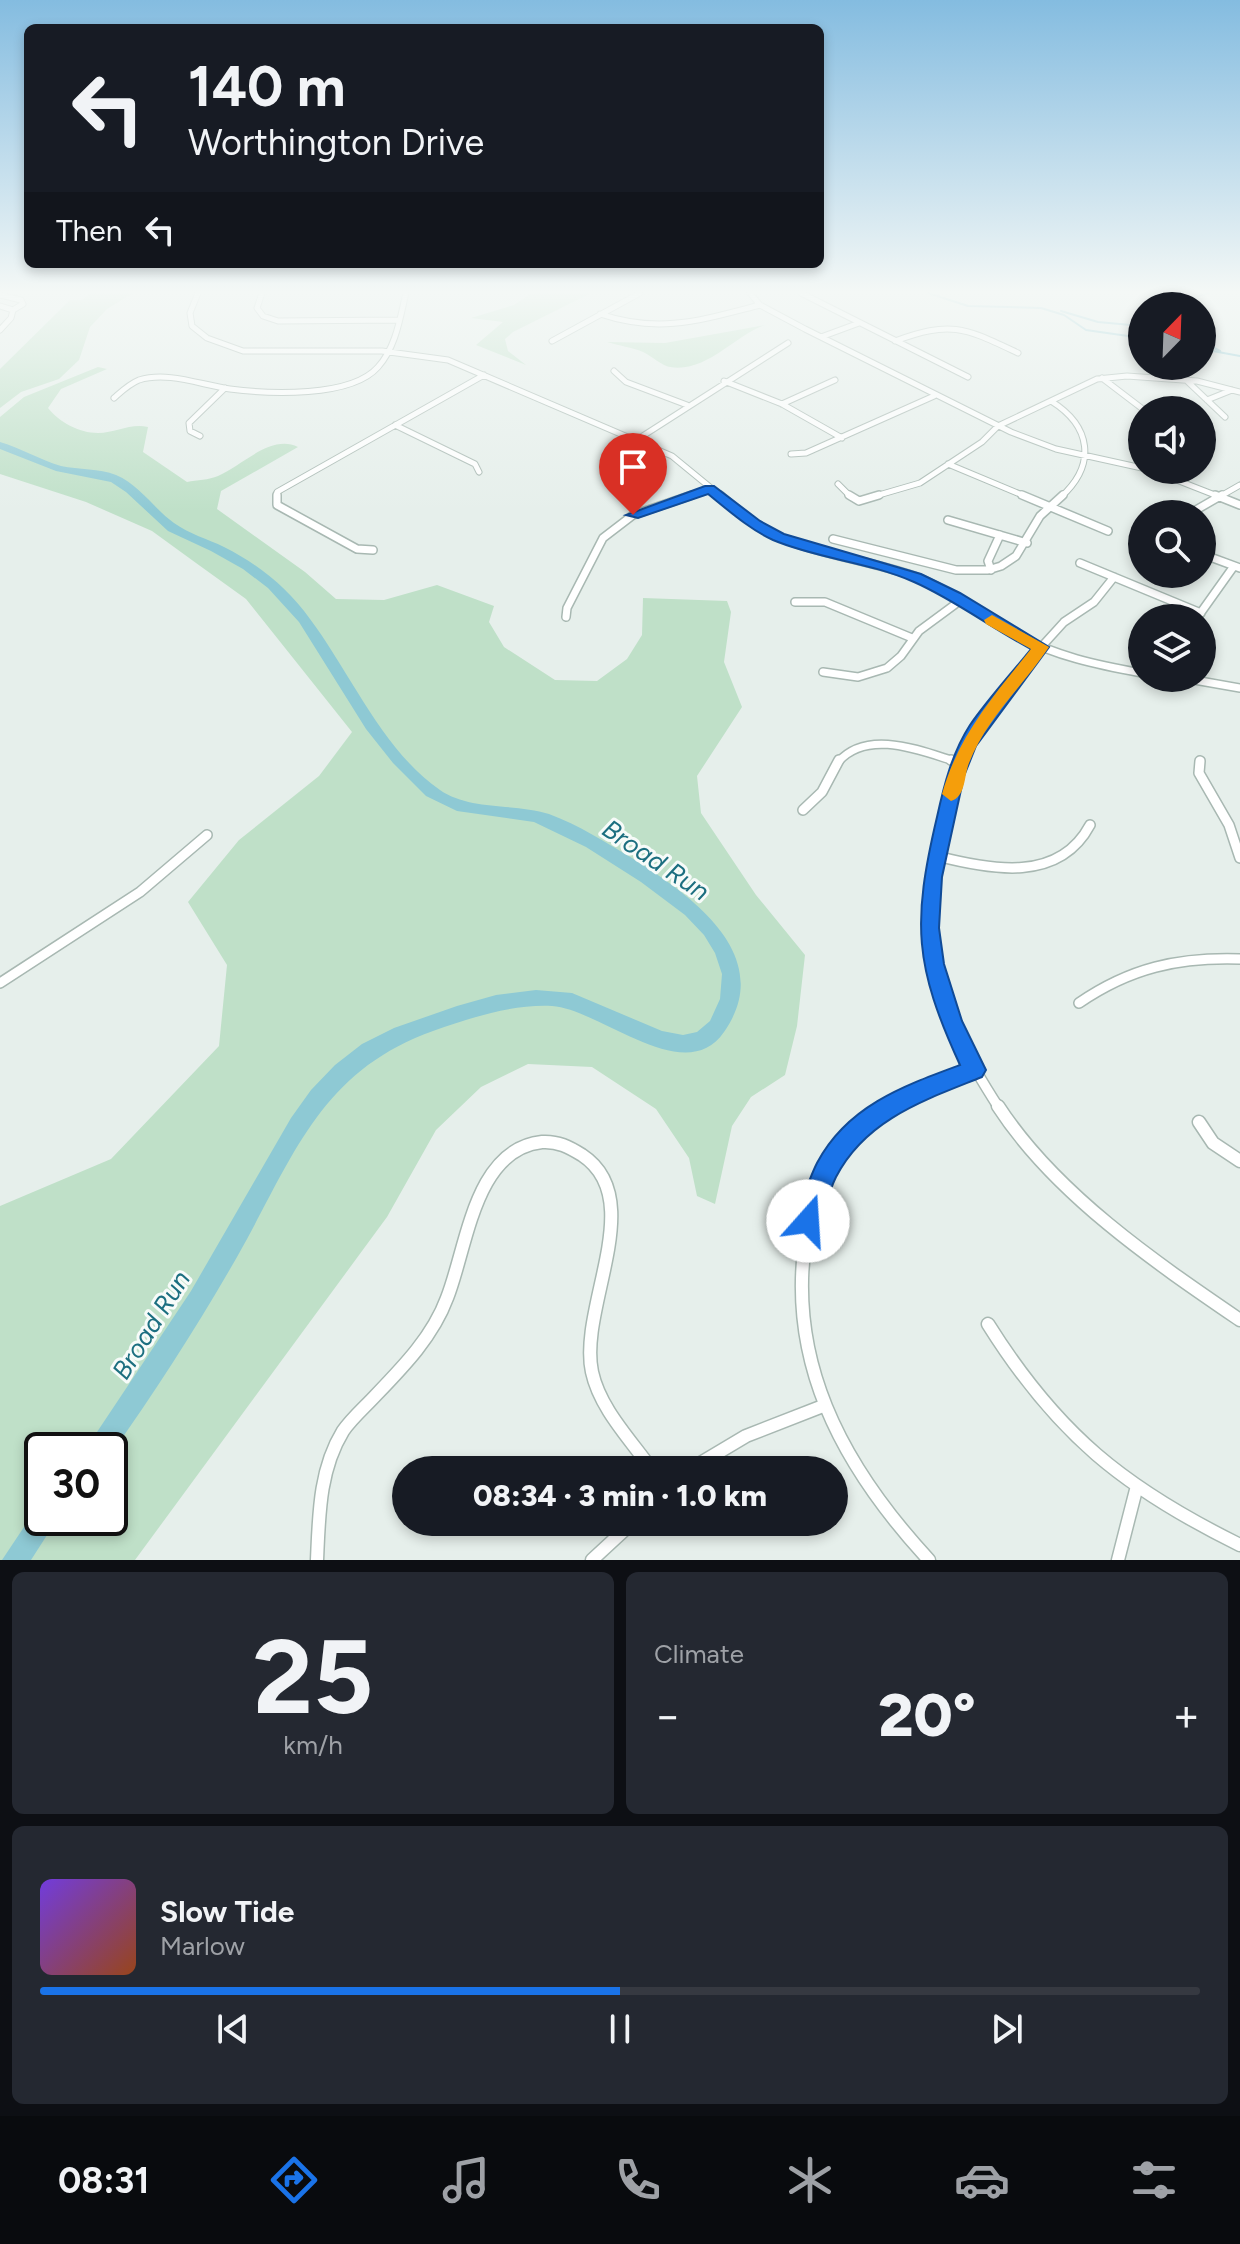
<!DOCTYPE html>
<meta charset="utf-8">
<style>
body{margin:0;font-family:Figtree,sans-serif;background:#242831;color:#f1f3f6;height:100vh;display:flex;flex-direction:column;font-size:30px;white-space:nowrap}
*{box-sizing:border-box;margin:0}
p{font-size:26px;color:#9ea1a6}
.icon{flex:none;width:44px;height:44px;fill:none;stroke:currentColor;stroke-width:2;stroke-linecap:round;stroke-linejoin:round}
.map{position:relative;height:1560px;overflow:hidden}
.sheet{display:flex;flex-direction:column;gap:12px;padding:12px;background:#0d0f14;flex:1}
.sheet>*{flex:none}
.hud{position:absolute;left:24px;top:24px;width:800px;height:244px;border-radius:12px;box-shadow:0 4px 12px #0003;background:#171b24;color:#f1f3f6;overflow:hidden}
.needle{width:52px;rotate:23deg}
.controls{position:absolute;left:1128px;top:292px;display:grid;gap:16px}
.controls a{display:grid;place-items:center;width:88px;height:88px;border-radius:50%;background:#171b24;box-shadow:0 4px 12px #0003;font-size:40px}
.speed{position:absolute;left:24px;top:1432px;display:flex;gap:16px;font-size:40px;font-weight:700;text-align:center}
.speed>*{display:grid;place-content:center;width:104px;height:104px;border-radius:50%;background:#171b24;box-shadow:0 4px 12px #0003;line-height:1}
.speed .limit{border:4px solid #111;border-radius:12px;background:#fff;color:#111}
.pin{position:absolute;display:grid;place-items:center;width:68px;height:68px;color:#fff;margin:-82px -34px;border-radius:50% 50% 50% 0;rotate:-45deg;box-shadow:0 0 8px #0007}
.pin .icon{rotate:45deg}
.me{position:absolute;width:88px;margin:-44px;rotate:19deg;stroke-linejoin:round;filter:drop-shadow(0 0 6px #0008)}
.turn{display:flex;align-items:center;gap:28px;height:168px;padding:0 32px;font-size:36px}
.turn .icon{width:104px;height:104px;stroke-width:2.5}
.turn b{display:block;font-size:56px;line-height:68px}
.then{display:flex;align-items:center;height:76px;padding:0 32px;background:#0003;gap:16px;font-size:30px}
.big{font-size:60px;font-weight:800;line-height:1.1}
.sheet .widget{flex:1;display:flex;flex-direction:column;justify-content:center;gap:12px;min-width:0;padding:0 28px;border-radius:12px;background:#242831}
.sheet .dial{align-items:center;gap:0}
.dial b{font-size:104px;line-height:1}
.song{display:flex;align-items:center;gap:24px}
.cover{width:96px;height:96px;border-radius:12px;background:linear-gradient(135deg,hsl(260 70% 55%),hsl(20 70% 35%))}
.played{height:8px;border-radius:4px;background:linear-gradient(90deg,#1a73e8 50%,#363941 50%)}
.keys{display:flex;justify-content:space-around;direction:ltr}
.heat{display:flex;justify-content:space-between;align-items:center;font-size:44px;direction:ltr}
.sheet .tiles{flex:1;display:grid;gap:12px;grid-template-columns:1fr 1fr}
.widget:last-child{grid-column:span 2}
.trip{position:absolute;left:392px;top:1456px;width:456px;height:80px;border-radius:40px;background:#171b24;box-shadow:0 4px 12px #0003;font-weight:800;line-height:80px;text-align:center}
.menu{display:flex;height:128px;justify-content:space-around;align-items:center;background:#090b0e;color:#9ea1a6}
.menu .icon{width:56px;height:56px}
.menu .selected{color:#1a73e8}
.menu b{font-size:36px;color:#f1f3f6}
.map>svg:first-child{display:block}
.green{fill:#bfe0c8;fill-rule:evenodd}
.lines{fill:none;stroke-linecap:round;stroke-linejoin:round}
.stream{stroke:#8ec9d4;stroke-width:2}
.river{fill:#8ec9d4;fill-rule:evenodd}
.street-far3-casing{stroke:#a8b8b2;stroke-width:7}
.street-far2-casing{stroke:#a8b8b2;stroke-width:10}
.street-far1-casing{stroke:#a8b8b2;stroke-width:12}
.street-casing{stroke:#a8b8b2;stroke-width:15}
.street-far3{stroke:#fff;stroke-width:5}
.street-far2{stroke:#fff;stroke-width:7}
.street-far1{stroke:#fff;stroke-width:9}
.street{stroke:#fff;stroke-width:12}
.route{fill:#1a73e8;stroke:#114b97;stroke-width:2}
.slow{fill:#f59e0b}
.labels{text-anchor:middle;stroke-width:6;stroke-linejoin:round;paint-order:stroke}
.water-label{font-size:26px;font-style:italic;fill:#1c6f80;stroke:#f7fbf9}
</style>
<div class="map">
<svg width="1240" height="1560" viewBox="0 0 1240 1560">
<rect width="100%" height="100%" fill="#e6efeb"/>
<path class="green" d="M91,293H133L107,309L90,327L79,360L59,379L21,392L0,408V369L70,300H82Z
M532,293H591L513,332L505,339L508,351L526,365L476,345L503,322L471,318L514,305Z
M765,325C734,336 707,373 670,367C662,366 652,356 643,352C632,347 619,346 607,342L665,343Z
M98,367L107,369L61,389L48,408C59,422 79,433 98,433C116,433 130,423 148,427L143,452L187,482C197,480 209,480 218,476C243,465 271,434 298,447L221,491L217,509L305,572L336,599L384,600L437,585L494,606L489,622L504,647L555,680L597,681L627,659L642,635L643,598L727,601L731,612L724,662L742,707L697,776L701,813L756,895L805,955L797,1026L785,1075L751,1097L732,1126L715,1204L697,1196L689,1158L656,1109L592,1067L528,1064L481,1087L436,1130L387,1217L135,1560H0V1206L111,1159L219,1046L227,965L188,902L239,840L319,776L352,732L246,599L196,563L152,531L86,502L0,474V417L24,397ZM110,1450V1518H42V1450Z"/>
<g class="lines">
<path class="stream" d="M928,293L968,306L1041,308L1064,315L1086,330L1142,338
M1189,306L1192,298L1209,293
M1061,311L1098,322L1142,326
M1202,342L1220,351
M1202,349L1240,356"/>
<path class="river" d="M0,442C21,448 40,460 61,466C79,470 99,468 116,475C140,485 154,509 174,523C189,534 208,539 224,547C258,564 288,588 310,619C350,672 383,751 440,790C470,811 515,803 549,814C579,825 605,842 632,858C689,894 778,955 724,1032C685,1089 600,1009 552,1006C512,1004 470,1018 433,1031C318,1072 292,1161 237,1257C198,1325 156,1391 110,1455V1450H85L191,1291L291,1118L311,1090L335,1065L362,1044L394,1028L457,1006L496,995L536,990L572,993L662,1031L683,1035L697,1032L710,1021L720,999L722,974L715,953L704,935L685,915L641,882L586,847L534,822L457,811L426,796L393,763L366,729L299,622L268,588L243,569L211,551L168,531L126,492L111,482L56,471L0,449Z
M42,1506V1518H58L31,1560H2L36,1509Z"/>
<g class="street-far3-casing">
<path id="street-far3" d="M198,293L190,313L192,326L207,338L243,351H382L448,360L672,456L722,497
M262,293L257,308L263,316L278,321L399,320
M750,293L760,305L805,329L1011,432L1056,449L1142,468
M801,293L968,377
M0,295L21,300L23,304L13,310L0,306
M600,314C660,334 701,320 760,305
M0,330L11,318L13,310
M821,337L859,323
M552,341L640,293
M895,341C952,320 965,328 1018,353
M614,371L626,382L687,405
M1102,378L1144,410
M724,381L782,404L842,438
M1187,381L1225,417
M114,398C122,391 129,384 139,380C168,371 201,385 230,389C268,394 351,398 378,367C396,347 400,318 406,293
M1207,400L1232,390
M1051,401C1091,426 1097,464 1061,497
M782,404L835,380
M395,425L475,464L479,472
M200,436L190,431L189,423L225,388
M638,439L788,343
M791,454L806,453L934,396
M948,464L1027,497
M1151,470L1220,497
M838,484L851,497
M277,497V492L484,375
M686,497L710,489
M872,497L920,483L982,442L998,426L1097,379L1127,376L1197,381L1240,392
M1219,497L1240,485"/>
</g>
<g class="street-far2-casing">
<path id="street-far2" d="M277,495V505L357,549L373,550
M720,495C738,510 757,528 779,537C822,555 870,561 914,576C951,590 981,616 1014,634C1055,656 1097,665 1142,673
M849,495L859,501L879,495
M1022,495L1108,531
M1215,495L1240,505
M1189,514L1222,495
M948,520L1027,543
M833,539L956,570H988L1001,566L1016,556L1040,516L1063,495
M1202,554L1240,568
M1080,563L1201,613
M991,570L988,561L1000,535
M795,602H825L912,638
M566,617L567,608L603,538L633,515L692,495
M1197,618L1234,566
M823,672L858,677L887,668L901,656L919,631L961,600
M1183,678L1240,688
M838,762C868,728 921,751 957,762
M960,762L976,730L1024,666L1064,622L1094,602L1114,577"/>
</g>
<g class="street-far1-casing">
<path id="street-far1" d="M951,760L960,763
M961,760C953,781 949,803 944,825C916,946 933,1006 999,1108
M1200,761L1199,773L1229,825L1240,858
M803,810L822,792L839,760
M937,856C991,870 1059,883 1090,825
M0,983L140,892L207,835
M1079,1003C1130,968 1178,957 1240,959
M882,1108L917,1091L974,1070"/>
</g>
<g class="street-casing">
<path id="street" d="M886,1106C843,1133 817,1177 808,1225C782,1357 842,1466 929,1560
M998,1106C1055,1194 1155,1262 1240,1320
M1199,1122L1213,1143L1240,1161
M988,1324C1057,1434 1124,1488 1240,1545
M689,1470L746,1436L823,1406
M317,1560C319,1516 319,1470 343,1431C352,1418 365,1407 376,1395C404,1366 433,1336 447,1298C467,1248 474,1149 542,1142C558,1141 569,1147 582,1155C649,1199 578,1308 592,1372C600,1409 631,1440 652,1470
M592,1560L633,1522
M1118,1560L1137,1486"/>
</g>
<use href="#street-far3" class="street-far3"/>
<use href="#street-far2" class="street-far2"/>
<use href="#street-far1" class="street-far1"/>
<use href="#street" class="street"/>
</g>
<linearGradient id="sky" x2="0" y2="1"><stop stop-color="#84bce0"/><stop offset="0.57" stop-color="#f4f8f6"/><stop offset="1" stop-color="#f4f8f6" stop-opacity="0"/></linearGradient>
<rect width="1240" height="512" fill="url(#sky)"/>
<path class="route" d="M705,486H714L760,521L784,534L921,574L960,593L1049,647L976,746L964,776L942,877L939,928L944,964L962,1021L986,1070L982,1077C925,1100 866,1119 836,1177C828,1193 824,1213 817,1230L808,1234L799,1230L795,1221C802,1202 808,1181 817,1163C847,1106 903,1086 960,1065C914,965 912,923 937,817C944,785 952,753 970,725C988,699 1011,674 1031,649C991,628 955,600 914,582C869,562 818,559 773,540C749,529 728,510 708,494L638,518L626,515Z"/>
<path class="slow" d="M992,615L1049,647C1023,686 986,719 969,763C964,775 966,797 951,801L942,794C959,734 993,697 1031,649L986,624L984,620Z"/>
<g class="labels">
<g class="water-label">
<text transform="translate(656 860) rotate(34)" y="9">Broad Run</text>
<text transform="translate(151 1325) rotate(-58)" y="9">Broad Run</text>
</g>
</g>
</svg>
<div class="controls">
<a><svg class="needle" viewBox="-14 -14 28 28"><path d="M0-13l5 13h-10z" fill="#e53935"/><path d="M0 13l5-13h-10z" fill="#9ea1a6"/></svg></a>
<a><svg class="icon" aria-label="sound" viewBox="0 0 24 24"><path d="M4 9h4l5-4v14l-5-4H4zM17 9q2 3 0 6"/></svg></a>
<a><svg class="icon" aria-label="search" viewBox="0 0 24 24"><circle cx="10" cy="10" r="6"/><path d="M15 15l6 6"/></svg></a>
<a><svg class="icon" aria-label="layers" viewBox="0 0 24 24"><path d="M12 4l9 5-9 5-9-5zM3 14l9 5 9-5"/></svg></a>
</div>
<div class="speed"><div class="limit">30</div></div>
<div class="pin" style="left:633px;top:515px;background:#d93025"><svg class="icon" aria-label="arrive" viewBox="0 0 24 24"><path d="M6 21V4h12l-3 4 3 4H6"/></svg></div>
<svg class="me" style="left:808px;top:1221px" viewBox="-20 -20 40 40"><circle r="19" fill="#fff"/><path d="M0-13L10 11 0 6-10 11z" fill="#1a73e8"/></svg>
<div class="trip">08:34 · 3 min · 1.0 km</div>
<div class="hud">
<div class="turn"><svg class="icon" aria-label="left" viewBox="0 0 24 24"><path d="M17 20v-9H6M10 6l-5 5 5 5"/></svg><div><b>140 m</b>Worthington Drive</div></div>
<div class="then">Then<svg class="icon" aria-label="left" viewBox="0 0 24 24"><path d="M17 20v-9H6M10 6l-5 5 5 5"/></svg></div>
</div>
</div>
<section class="sheet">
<div class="tiles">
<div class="widget dial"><b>25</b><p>km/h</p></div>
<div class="widget"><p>Climate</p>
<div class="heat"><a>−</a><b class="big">20°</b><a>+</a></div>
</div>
<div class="widget">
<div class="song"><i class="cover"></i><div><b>Slow Tide</b><p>Marlow</p></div></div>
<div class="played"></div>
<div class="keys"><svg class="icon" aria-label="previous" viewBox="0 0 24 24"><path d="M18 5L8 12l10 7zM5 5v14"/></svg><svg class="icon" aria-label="pause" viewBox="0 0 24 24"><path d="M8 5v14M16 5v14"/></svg><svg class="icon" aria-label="next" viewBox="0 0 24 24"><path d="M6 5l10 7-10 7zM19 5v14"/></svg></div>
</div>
</div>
</section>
<nav class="menu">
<b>08:31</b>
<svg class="icon selected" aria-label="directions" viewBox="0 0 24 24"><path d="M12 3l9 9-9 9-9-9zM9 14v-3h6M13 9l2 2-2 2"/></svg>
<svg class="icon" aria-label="music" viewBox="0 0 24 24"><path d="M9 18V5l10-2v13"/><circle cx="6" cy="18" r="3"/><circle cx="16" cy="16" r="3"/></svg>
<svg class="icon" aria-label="phone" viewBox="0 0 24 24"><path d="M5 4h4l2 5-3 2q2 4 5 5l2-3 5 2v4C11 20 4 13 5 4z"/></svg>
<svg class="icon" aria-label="climate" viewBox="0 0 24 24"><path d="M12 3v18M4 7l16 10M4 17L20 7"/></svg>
<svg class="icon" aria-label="car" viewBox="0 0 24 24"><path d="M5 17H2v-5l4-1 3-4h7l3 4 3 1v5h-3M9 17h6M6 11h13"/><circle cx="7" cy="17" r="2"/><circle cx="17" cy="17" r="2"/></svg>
<svg class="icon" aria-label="filters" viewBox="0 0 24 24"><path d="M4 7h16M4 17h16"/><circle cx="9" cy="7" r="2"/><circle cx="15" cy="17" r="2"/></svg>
</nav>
